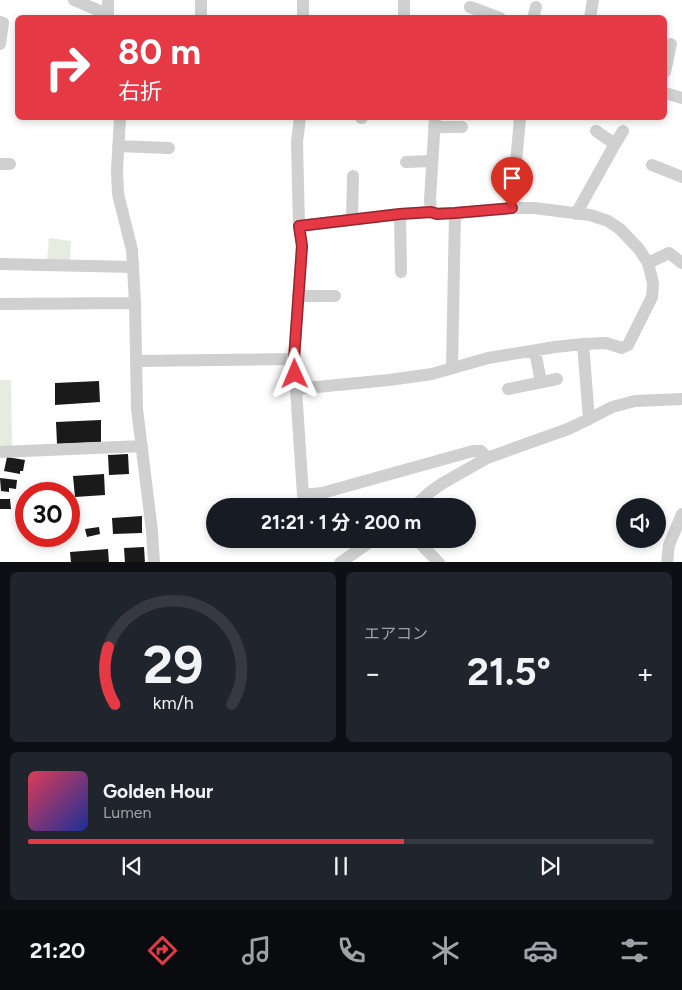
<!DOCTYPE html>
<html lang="ja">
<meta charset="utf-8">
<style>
body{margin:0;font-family:Figtree,"Noto Sans JP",sans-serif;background:#20242c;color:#f1f3f6;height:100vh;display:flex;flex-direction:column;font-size:19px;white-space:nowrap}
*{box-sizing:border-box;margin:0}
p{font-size:16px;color:#9ea1a6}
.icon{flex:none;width:28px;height:28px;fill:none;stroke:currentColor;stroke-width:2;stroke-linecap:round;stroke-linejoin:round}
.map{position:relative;height:562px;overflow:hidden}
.sheet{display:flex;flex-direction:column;gap:10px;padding:10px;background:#0d0f14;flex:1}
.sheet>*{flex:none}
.hud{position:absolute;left:15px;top:15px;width:652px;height:105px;border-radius:8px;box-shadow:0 2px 8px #0003;background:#e63946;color:#fff;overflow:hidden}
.fabs{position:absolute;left:616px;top:498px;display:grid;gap:10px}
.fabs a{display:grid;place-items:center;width:50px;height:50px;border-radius:50%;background:#171b24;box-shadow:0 2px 8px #0003;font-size:25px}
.speed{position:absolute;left:15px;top:482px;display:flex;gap:10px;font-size:25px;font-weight:700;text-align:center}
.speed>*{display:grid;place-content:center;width:65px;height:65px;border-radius:50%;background:#171b24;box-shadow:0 2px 8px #0003;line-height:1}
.speed .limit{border:8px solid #d22;background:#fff;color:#111}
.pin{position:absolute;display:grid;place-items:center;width:42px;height:42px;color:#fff;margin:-51px -21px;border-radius:50% 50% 50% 0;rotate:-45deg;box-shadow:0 0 5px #0007}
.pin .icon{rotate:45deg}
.me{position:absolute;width:55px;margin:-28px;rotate:359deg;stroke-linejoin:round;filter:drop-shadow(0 0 4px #0008)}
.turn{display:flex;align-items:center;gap:18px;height:105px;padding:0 20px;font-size:22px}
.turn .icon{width:65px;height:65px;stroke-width:2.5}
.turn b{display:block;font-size:35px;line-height:42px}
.big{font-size:38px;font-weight:700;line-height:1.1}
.sheet .tile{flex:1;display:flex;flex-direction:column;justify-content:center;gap:8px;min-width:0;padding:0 18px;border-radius:8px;background:#20242c}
.sheet .dial{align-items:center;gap:0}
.dial svg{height:130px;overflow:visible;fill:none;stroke:#363941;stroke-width:7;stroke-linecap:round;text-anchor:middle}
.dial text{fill:#f1f3f6;stroke:none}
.song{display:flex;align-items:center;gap:15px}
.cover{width:60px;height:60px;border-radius:8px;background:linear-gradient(135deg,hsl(350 70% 55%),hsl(230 70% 35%))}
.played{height:5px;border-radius:2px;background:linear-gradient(90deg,#e63946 60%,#363941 60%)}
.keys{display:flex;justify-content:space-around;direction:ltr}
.heat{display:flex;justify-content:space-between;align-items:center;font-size:28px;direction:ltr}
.sheet .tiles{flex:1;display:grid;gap:10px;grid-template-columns:1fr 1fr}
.tile:last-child{grid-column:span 2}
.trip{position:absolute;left:206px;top:498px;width:270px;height:50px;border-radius:25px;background:#171b24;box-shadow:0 2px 8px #0003;font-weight:700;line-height:50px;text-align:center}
.menu{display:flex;height:80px;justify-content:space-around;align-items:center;background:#090b0e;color:#9ea1a6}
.menu .icon{width:35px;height:35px}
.menu .on{color:#e63946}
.menu b{font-size:22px;color:#f1f3f6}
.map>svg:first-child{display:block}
.green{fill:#e6ecdf}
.building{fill:#1a1a1a}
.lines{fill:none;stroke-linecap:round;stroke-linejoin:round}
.minor{stroke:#d0d0d0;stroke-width:12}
.route-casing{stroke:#96252e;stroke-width:12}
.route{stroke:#e63946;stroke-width:9}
</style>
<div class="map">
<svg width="682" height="563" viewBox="0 0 682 563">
<rect width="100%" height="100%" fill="#fff"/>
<path class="green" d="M49,238L71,241L70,262L47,260Z
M0,380H11L12,447H0Z"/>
<path class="building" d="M99,381L100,402L55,405V383Z
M101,420V442L57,444L56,422Z
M128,454L129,474L109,475L108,455Z
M7,457L25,460L23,471H20V474L4,471Z
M104,474L105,495L75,497L73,476Z
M0,478L17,480L16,489L9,488V492L1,491Z
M0,499H10L11,509H0Z
M142,516V533L113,534L112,518Z
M99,527L100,534L87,537L85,529Z
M144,547L145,563H125L124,548Z
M108,549L109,563H71L70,552Z"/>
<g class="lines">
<path class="minor" d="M74,0L107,14
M108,0V18
M470,7L500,18
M201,18V0
M303,18V0
M404,18V0
M533,18L536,7
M590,18L593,0
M0,22L3,23L0,44
M665,72L671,44
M665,93L682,98
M120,118L117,170L118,194L132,250L135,303L137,409L152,531L154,563
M300,118L297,142L299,226L302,246L294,359L303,495L322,493L473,451H481L487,458
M361,118H362
M434,127H462
M596,131L615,144
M118,146L169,148
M406,162L432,161
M0,164H10
M652,165L682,177
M512,208L520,118
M431,212L430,200L435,118
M400,214L401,272
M576,214L615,144L623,131
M352,220L353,176
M648,263L669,253L682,263
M0,264L133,267
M298,296H335
M0,304L135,303
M583,344L589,419
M535,351L541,382
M136,361L294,359
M452,368L455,213
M296,389L389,380L432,374L488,358L555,347L583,344L606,343L622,348L628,345L652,297L653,283L648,263L639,249L620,229L608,221L590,215L534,208H512L455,213H437L431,212L400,214L299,226
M508,389L557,379
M0,452L142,446
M415,506L430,492L443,483L487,458L568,429L589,419L612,407L635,401L682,399
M416,539L439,563
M340,563L374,539
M667,563L669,545L682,514"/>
</g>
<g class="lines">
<g class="route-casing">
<path id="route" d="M295,374L294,359L302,246L299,226L400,214L431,212L437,214L455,213L512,208"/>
</g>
<use href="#route" class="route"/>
</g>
</svg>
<div class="fabs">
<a><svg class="icon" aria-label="sound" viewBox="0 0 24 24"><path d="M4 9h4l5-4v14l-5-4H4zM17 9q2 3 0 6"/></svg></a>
</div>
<div class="speed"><div class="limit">30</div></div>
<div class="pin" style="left:512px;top:208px;background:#d93025"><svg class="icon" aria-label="arrive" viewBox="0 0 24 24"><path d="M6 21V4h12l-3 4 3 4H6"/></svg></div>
<svg class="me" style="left:295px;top:374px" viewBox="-20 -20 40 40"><path d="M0-17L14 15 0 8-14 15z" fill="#e63946" stroke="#fff" stroke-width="4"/></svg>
<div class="trip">21:21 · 1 分 · 200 m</div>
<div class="hud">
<div class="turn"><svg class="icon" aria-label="right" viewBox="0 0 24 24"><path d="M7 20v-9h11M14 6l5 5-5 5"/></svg><div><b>80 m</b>右折</div></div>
</div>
</div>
<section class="sheet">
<div class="tiles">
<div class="tile dial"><svg viewBox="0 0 100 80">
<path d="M14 69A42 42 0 1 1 86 69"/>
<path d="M14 69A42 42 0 0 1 10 34" stroke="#e63946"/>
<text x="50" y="56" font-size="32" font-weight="700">29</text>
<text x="50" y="72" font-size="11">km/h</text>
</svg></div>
<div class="tile"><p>エアコン</p>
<div class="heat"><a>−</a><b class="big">21.5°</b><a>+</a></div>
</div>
<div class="tile">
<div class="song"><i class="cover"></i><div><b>Golden Hour</b><p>Lumen</p></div></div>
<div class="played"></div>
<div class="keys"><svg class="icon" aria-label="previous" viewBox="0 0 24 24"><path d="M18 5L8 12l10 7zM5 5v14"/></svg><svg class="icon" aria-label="pause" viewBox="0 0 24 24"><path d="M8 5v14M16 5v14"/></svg><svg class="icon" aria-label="next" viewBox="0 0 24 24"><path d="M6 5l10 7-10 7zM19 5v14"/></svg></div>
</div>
</div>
</section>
<nav class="menu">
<b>21:20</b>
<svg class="icon on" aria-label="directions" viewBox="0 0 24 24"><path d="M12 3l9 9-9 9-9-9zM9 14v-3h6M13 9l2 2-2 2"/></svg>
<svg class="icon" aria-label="music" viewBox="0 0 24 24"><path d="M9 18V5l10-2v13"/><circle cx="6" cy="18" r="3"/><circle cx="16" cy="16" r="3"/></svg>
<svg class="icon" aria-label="phone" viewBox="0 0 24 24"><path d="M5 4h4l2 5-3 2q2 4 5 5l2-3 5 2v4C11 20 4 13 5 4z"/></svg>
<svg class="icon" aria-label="climate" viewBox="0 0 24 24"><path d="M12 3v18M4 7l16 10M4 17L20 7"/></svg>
<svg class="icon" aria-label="car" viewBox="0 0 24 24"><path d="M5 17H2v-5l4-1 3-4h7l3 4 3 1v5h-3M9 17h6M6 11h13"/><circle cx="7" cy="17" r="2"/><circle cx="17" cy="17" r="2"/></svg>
<svg class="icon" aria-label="filters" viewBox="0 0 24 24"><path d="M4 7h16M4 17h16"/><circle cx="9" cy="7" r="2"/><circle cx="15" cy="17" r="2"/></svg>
</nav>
